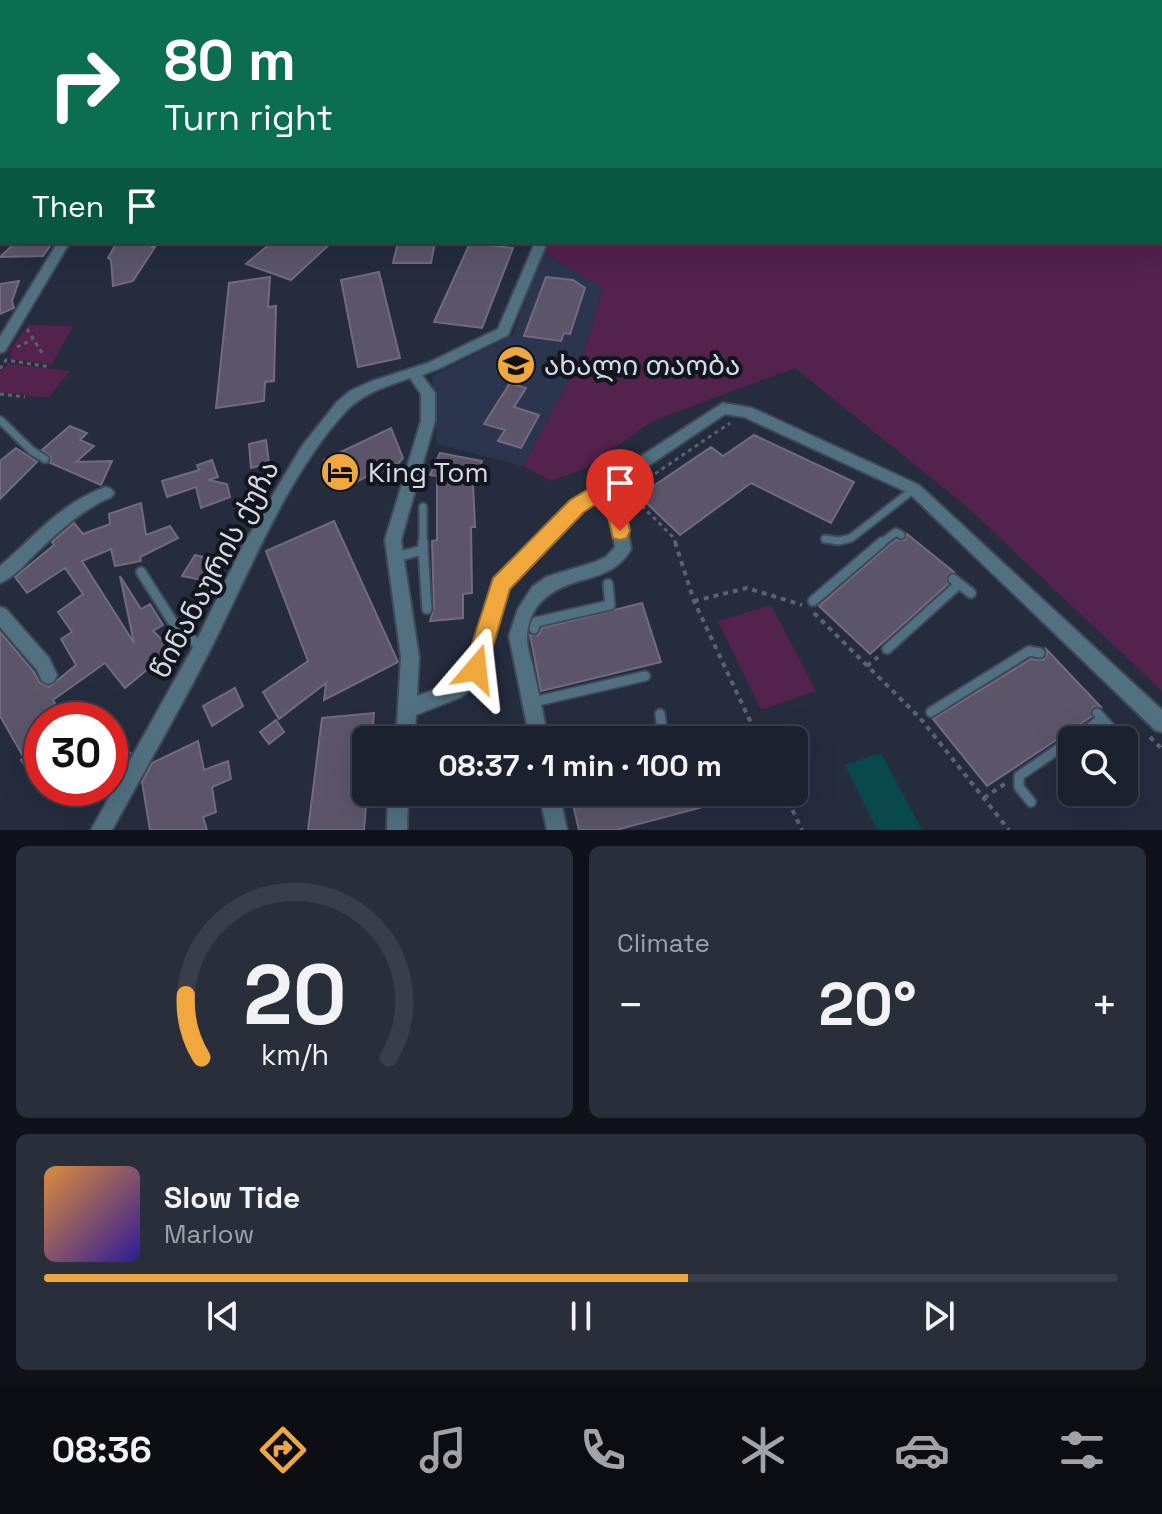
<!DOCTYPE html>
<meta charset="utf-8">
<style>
body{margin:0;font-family:"Space Grotesk","Noto Sans Georgian",sans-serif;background:#282e3a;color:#f1f3f6;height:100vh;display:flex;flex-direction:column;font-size:30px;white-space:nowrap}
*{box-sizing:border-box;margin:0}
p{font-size:26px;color:#a0a3aa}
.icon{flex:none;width:44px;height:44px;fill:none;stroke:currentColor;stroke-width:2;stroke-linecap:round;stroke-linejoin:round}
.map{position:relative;height:830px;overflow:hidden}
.side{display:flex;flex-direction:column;gap:16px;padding:16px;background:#0f1219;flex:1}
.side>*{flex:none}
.banner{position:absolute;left:0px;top:0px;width:1162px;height:244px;box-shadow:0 8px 32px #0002,0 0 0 2px #393e4a;background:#0b6e4f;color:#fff;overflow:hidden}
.fabs{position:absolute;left:1058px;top:726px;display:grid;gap:16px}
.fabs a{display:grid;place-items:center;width:80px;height:80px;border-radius:12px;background:#1b212e;box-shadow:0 8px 32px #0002,0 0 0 2px #393e4a;font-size:40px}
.speed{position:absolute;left:24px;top:702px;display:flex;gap:16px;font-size:40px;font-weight:700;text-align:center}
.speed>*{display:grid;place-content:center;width:104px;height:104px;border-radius:50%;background:#1b212e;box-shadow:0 8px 32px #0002,0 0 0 2px #393e4a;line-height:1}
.speed .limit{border:12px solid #d22;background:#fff;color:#111}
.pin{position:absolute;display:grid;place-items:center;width:68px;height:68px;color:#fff;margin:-82px -34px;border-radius:50% 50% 50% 0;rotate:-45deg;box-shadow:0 0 8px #0007}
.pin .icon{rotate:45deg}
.me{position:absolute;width:88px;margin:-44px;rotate:17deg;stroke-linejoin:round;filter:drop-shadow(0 0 6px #0008)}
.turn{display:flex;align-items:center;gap:28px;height:168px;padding:0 32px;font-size:36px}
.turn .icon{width:104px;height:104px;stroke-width:2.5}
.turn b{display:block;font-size:56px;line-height:68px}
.then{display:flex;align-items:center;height:76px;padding:0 32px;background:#0003;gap:16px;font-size:30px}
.big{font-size:60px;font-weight:800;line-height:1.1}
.side .tile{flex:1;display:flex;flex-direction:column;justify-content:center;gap:12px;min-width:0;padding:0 28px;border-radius:12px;background:#282e3a}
.side .dial{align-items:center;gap:0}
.dial svg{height:208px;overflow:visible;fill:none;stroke:#393e4a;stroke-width:7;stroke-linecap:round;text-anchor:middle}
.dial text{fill:#f1f3f6;stroke:none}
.song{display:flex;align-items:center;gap:24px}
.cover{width:96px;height:96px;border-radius:12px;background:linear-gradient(135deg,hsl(30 70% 55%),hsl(250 70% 35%))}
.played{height:8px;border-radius:4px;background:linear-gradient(90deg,#efa73e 60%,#393e4a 60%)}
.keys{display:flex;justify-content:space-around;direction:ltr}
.heat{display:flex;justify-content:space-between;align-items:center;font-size:44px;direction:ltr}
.side .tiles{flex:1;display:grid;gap:16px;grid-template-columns:1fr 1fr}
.tile:last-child{grid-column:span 2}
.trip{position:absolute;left:352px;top:726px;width:456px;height:80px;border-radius:12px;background:#1b212e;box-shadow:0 8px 32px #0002,0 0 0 2px #393e4a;font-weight:800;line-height:80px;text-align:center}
.dock{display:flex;height:128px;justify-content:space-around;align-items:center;background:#0b0d12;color:#a0a3aa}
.dock .icon{width:56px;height:56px}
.dock .on{color:#efa73e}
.dock b{font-size:36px;color:#f1f3f6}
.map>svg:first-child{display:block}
.built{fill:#2b354d}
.green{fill:#53224d}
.water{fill:#09484b}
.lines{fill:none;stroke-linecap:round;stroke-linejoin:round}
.stream-far1{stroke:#09484b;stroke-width:3}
.stream{stroke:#09484b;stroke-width:4}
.building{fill:#5c556a;stroke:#716a80;stroke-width:2}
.service-far2-casing{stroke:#404859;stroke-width:6}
.service-far1-casing{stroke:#404859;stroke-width:11}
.service-casing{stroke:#404859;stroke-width:13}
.minor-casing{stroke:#404859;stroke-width:4}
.path-far1{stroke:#5b6272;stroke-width:3;stroke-dasharray:4 4;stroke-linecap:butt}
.path{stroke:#5b6272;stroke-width:4;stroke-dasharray:5 5;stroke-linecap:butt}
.service-far2{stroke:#517080;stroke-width:4}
.service-far1{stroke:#517080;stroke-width:7}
.service{stroke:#517080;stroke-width:9}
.minor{fill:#517080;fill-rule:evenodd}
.route{fill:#efa73e;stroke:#9b6d28;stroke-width:2}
.labels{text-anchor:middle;stroke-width:8;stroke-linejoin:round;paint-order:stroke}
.poi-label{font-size:28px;fill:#d4d9e5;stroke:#11151d;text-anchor:start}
.street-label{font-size:28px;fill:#d4d9e5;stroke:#11151d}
</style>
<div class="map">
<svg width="1162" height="830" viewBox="0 0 1162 830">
<rect width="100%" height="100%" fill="#242c3e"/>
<path class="built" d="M542,251L603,288L583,354L523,466L437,444L432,376L513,335Z"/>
<path class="green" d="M346,0H1162V691L966,506L795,368L653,421L584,469L551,481L523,466L583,354L603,289L529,242H1160V2H343Z
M28,325L73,326L52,365L9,359L12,351H9Z
M8,363L70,371L48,398L0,392V372Z
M771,605L816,691L761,710L718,621Z"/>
<path class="water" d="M881,753L922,830H877L845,765Z"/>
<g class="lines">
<path class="stream-far1" d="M0,129L2,125"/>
<path class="stream" d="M0,158L2,164"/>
</g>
<path class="building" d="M16,242H53L43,256L0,257Z
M117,242H155L152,247H155L133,281L113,286L111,260L108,258Z
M272,242H332L291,280L246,264Z
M398,242H435L431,263H393Z
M470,243L513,248L482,328L434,322Z
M379,272L400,358L358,367L341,280Z
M270,277L268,307L276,306L274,381L265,382L264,401L216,408L229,283Z
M546,277L573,280L585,288L570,334L564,333L561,341L524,336Z
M19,281L12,301L14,308L0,314V284Z
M510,383L526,388L514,407L539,415L521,448L498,441L505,430L484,424Z
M70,426L87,433L80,440L94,446L76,462L112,461L101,485L50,463L51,457L42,450Z
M391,428L403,458L394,468L384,471L382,468L351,485L348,480L339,484L324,460Z
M754,435L854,482L831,523L751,483L680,535L639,496L711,447L723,456Z
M266,440L269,463L251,468L249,444Z
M16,448L37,462L0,499V461Z
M440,453L482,461L473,484L475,527H471L472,593L463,594V618L430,621L434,608L432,541L437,540V476L430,475Z
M212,460L218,477L208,480L227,484L230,497L201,508L196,487L167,497L162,481L199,470L197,465Z
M141,503L146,535L170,526L178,538L140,557L141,561L115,566L111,549L82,561L134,643L120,576L141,609L150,604L163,625L153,631L172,649L125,688L105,663L53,700L63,720H42V789L21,760L24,758L0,716V632L34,672L39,682L49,687L76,665L61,639L72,632L58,612L83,594L65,568L27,593L15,577L54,545L52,542L74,523L83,534L110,524L109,514Z
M334,521L398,662L324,700L326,683L279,719L263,692L308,661L266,551Z
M907,534L954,572L947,575L948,584L870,654L819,606L889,545L896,540H905Z
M195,555L225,562L212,582L182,576Z
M642,603L661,662L541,691L530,635H539L542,628Z
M1046,649L1101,707H1093L1091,717L987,786L933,719L1031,659L1043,660L1047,655Z
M235,688L243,706L212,726L203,706Z
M374,713L372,740H366L367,792L364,830H308L322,718Z
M276,720L284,732L269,744L260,732Z
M198,741L204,770L228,761L231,779L212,787L216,812L203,817L207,830H150L142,782L152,763Z
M110,745L130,753L110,785Z
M570,792H710L714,804L616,830H579Z"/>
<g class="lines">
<g class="service-far2-casing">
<path id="service-far2" d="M128,2L137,0"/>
</g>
<g class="service-far1-casing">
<path id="service-far1" d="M0,420L32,451L45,459
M423,507V544
M825,539L839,541L851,538L914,489
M880,544L896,532L901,535"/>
</g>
<g class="service-casing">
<path id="service" d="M423,542V550
M396,557L423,550L427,609
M141,572L174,624L202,648
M953,579L971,593
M813,601L882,542
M534,629L536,622L610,605L608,584
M887,649L959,584
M533,702L645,676
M931,712L1029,651L1040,653
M1097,713L1116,734
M621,740L662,730L660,714
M1031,802L1019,787V776L1102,719"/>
</g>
<g class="minor-casing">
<path id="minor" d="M164,0H172V2H164Z
M58,242H70L5,351L0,353V337Z
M538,242L546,245L508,335L438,369L422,375L435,393V421L401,540L419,657L417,696C439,688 453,685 468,665L495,579L572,501L723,403L752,408L919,485L1162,710V732L1155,730L909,493L744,417L725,414L608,493L625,514L631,549C621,567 605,574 586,579C556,587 530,600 527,635C526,646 532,661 534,672C539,695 544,717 548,740H530L509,636L518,609L532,587L546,577L595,562L606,557L615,547L610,517L596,501L582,511L508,588L485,669L473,687L461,697L416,715L414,740H396L401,657L385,540L421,421V394L410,378C387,386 363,393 346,411C285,478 249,574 208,654C178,713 144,771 112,830H91L196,642L242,547L302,446L337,402L350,391L372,381L428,363L498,329L534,245Z
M106,487L111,489L114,493L111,497C81,510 58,532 34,555C24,565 13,578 0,583V566C34,537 62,502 106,487Z
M0,607L6,609L49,658L57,675L54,681L48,684L42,681L37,670L0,627Z
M388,792H408L407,830H387Z
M539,792H559L567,830H547Z"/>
</g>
<path class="path-far1" d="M27,329L42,353
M17,347L32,340
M0,369L6,360L50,367
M0,394L25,397
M676,544L674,538L628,492L730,423"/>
<path class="path" d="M675,542L694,601L759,740
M694,601L747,588L802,605
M814,613L920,718L1009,830
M867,666L878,657
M1150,737L1162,749
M784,792L802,830
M984,798L1006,783"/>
<use href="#service-far2" class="service-far2"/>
<use href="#service-far1" class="service-far1"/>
<use href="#service" class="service"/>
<use href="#minor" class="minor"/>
</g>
<path class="route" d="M597,484C617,491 627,512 630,531L627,538L620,540L613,538L608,517L596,504L584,512L510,589L484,677L476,680L467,677L464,669L493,578L570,500Z"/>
<defs>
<g id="school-disc" transform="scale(2)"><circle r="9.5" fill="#efa73e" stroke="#11151d"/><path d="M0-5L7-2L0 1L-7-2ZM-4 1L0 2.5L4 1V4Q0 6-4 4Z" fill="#111"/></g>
<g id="hotel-disc" transform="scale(2)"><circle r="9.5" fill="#efa73e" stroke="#11151d"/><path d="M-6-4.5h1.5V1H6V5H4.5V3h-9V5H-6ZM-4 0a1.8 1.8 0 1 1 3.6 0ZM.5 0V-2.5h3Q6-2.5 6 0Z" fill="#111"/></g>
</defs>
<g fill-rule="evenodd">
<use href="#school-disc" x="516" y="365"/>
<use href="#hotel-disc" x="340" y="472"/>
</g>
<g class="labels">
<g class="poi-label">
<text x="544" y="375">ახალი თაობა</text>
<text x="368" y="482">King Tom</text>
</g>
<g class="street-label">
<text transform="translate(214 569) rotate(-62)" y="10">წინანაურის ქუჩა</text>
</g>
</g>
</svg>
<div class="fabs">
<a><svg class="icon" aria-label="search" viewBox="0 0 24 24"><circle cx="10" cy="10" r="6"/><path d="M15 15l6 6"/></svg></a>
</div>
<div class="speed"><div class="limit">30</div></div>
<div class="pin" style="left:620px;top:531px;background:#d93025"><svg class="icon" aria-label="arrive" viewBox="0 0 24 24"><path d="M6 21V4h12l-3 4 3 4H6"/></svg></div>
<svg class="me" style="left:476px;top:669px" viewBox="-20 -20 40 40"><path d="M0-17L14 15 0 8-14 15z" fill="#efa73e" stroke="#fff" stroke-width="4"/></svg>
<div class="trip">08:37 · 1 min · 100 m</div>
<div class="banner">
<div class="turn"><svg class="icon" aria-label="right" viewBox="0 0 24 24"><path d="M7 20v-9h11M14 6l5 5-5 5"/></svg><div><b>80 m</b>Turn right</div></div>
<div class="then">Then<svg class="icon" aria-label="arrive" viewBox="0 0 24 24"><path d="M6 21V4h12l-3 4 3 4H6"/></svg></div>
</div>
</div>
<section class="side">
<div class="tiles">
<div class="tile dial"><svg viewBox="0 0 100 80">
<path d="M14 69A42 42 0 1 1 86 69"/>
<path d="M14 69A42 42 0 0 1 8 45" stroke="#efa73e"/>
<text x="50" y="56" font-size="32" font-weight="700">20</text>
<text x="50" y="72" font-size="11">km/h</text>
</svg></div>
<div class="tile"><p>Climate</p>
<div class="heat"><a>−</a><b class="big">20°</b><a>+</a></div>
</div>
<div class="tile">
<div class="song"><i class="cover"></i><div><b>Slow Tide</b><p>Marlow</p></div></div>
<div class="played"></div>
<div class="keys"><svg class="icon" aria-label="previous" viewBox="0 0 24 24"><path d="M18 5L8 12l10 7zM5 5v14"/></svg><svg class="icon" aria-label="pause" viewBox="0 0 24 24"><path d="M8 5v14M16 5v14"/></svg><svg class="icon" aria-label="next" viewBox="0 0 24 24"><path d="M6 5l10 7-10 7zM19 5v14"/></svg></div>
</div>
</div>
</section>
<nav class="dock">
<b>08:36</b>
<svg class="icon on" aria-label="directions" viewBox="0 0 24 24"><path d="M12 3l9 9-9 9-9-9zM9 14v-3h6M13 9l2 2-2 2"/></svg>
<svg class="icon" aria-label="music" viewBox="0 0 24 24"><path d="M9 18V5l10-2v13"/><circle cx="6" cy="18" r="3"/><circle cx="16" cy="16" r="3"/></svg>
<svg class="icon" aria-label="phone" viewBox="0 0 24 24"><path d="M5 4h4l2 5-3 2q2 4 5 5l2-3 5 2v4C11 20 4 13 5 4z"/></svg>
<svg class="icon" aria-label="climate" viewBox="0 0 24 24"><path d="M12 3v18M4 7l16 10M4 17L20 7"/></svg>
<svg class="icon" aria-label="car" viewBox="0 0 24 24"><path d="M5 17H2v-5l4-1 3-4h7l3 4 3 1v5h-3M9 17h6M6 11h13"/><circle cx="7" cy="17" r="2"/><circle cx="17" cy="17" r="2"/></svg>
<svg class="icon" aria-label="filters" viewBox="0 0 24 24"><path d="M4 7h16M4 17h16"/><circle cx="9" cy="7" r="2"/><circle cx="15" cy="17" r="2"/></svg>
</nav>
